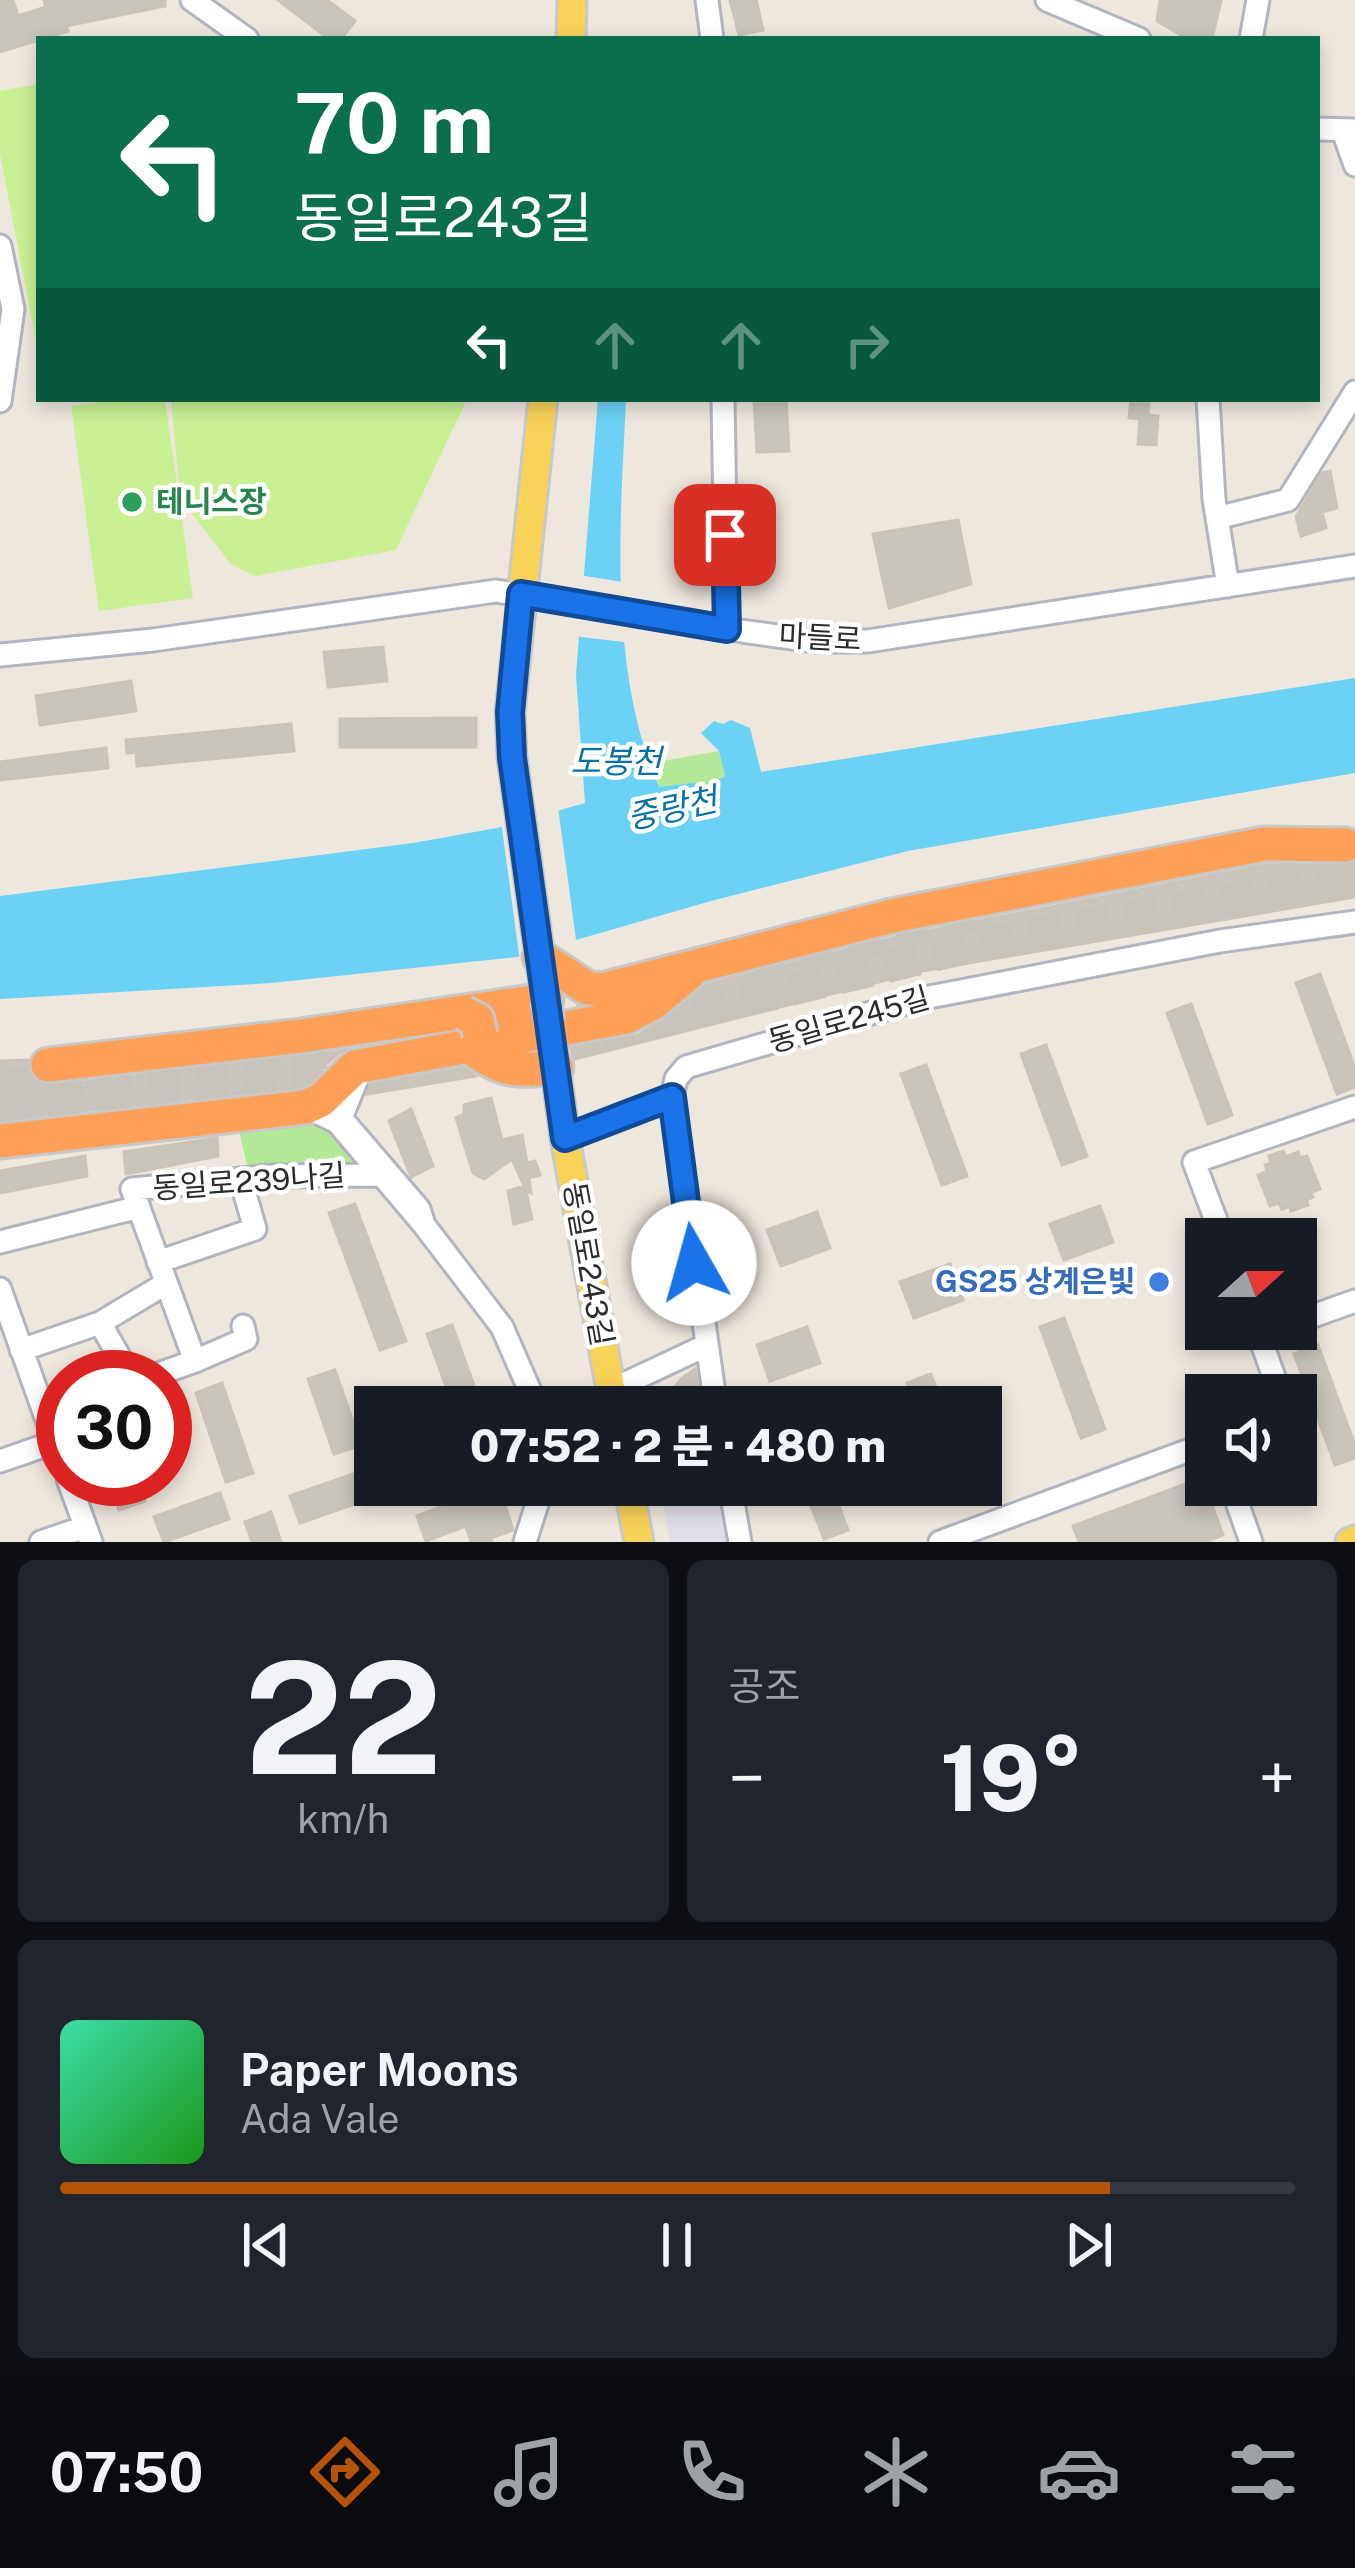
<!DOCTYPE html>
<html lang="ko">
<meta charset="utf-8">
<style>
body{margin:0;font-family:"Public Sans","Noto Sans KR",sans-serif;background:#20242c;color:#f1f3f6;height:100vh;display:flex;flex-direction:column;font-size:45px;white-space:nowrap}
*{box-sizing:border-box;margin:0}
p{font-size:39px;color:#9ea1a6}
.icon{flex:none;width:66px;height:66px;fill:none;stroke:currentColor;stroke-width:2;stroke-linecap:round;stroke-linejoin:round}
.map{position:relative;height:1542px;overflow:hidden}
.panel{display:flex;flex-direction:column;gap:18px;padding:18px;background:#0d0f14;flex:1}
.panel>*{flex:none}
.banner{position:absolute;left:36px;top:36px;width:1284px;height:366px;border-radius:0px;box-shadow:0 6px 18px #0003;background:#0b6e4f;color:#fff;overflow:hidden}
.needle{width:78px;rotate:69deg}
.tools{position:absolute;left:1185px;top:1218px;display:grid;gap:24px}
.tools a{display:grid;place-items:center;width:132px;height:132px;border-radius:0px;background:#171b24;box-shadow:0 6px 18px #0003;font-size:60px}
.speed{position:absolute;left:36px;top:1350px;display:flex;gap:24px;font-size:60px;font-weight:700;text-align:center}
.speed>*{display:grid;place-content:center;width:156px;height:156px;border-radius:50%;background:#171b24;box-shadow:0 6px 18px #0003;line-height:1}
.speed .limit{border:18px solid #d22;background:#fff;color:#111}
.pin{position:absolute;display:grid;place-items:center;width:102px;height:102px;color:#fff;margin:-51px;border-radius:24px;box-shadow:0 6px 18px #0006}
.me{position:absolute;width:132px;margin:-66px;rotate:353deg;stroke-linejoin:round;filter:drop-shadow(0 0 9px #0008)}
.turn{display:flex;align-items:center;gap:42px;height:252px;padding:0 60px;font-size:54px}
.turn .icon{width:156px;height:156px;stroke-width:2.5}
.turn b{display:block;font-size:84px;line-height:102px}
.lanes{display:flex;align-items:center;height:114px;padding:0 60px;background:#0003;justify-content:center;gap:60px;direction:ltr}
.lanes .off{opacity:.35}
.big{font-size:90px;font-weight:800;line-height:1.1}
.panel .card{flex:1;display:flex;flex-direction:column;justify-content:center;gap:18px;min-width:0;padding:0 42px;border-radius:18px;background:#20242c}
.panel .dial{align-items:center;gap:0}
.dial b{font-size:156px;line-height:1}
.song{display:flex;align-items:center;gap:36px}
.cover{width:144px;height:144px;border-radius:18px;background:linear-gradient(135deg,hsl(160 70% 55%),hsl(120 70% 35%))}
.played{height:12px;border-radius:6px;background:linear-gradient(90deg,#b45309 85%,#363941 85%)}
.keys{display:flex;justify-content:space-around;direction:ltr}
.heat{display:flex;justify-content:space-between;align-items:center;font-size:66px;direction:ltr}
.panel .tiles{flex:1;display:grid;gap:18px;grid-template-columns:1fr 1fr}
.card:last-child{grid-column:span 2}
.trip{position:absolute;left:354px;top:1386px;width:648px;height:120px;border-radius:0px;background:#171b24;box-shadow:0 6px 18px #0003;font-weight:800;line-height:120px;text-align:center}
.dock{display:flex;height:192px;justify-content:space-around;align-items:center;background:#090b0e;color:#9ea1a6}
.dock .icon{width:84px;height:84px}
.dock .active{color:#b45309}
.dock b{font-size:54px;color:#f1f3f6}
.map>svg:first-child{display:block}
.industrial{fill:#e1dee7}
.green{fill:#b3e897}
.pitch{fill:#c9f093}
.water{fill:#6bd2f6}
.pier{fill:#eee7de}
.building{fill:#c9c5bc;stroke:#cac3b7;stroke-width:3}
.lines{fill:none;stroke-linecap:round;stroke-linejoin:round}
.highway-tunnel{stroke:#c7c2ba;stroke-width:33;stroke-dasharray:33 16;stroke-linecap:butt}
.minor-casing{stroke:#b2b4c0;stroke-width:27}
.major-casing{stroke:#c8c8c8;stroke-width:33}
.highway-casing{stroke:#c8c8c8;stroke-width:39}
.minor{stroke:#fff;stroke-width:21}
.major{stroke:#f9d258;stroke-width:27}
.highway{stroke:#ff9f58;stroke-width:33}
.major-bridge-casing{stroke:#c8c8c8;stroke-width:33;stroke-linecap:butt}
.highway-bridge-casing{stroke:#c8c8c8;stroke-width:39;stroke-linecap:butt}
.major-bridge{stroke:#f9d258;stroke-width:27}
.highway-bridge{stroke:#ff9f58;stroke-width:33}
.route-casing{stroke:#114b97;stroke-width:30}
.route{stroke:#1a73e8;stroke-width:21}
.leisure-dot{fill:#2e9e5b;stroke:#fff;stroke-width:4.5}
.shop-dot{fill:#3f7fe0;stroke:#fff;stroke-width:4.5}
.labels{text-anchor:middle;stroke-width:9;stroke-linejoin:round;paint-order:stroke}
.leisure-label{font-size:30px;font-weight:bold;fill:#27864d;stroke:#fff;text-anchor:start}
.street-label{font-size:30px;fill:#2c2c2c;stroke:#fff}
.shop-label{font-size:30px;font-weight:bold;fill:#366cbe;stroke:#fff;text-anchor:end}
.water-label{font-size:33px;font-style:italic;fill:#0670a7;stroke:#fff}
</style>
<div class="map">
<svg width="1355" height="1542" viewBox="0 0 1355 1542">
<rect width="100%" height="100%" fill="#eee7de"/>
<path class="industrial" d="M660,1485H726L736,1542H670Z"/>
<path class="green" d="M719,751L725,776L711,785L699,782L659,787L651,763Z
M306,1114L335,1128L363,1170L248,1169L237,1123Z"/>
<path class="pitch" d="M39,84V352H38L0,154V91Z
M122,399H165L193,598L99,611L71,406Z
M171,399H467L396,550L255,576L231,564L189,510L179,485Z"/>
<path class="water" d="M598,399H626C621,506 612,620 638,725C643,746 652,767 659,787L699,782L711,784L725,776L719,751L701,733L714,721L723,724L731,720L750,728L761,772L1355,678V773L908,851L711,901L517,957L271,983L0,999V896L413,843L497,828L585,803L576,675Z"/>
<path class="pier" d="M579,575L629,583L632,643L573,636Z
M558,807L577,947L520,962L501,821Z"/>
<path class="building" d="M0,0H13L18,16L46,7L44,0H165V6L66,26L68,31L0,52Z
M278,0H327L355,21L341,39H329Z
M730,0H756L763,30L739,35Z
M1160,0H1221L1212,39H1188L1157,21Z
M754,399H786L789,451L757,452Z
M1131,399H1149L1148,415L1158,416L1156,445L1138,444L1140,419L1129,418Z
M1330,471L1337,508L1322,512L1326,528L1301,536L1296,517L1322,473Z
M958,520L971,584L889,608L873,534Z
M383,647L387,681L328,687L324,652Z
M131,681L136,711L40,725L36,696Z
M476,718V747H340V719Z
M291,724L294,751L137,766L136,752L127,753L126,740Z
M106,748L108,768L0,780V762Z
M1355,863V897L922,971L575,1059L572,1053L571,1048L636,1036L666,1019L705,985L897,937L1266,865Z
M1320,974L1355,1068V1087L1337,1094L1296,983Z
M1191,1004L1232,1115L1208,1124L1167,1013Z
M1046,1045L1087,1156L1062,1165L1021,1054Z
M341,1051L300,1087L0,1120V1061L28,1060L32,1078L50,1086Z
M926,1065L967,1176L942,1185L901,1074Z
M464,1068L475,1076L367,1094L370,1085Z
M491,1098L502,1140L522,1135L527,1163L535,1161L540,1175L529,1178L531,1193L526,1191L532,1219L514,1224L508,1191L524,1186L512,1159L484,1179L473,1173L456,1118L464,1114V1105Z
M411,1109L433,1166L411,1177L389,1121Z
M217,1138L218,1156L126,1174L124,1152Z
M1283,1151L1286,1157L1298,1152L1300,1158L1307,1156L1320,1189L1311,1193L1313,1197L1306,1200L1308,1205L1291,1211L1290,1206L1282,1209L1279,1203L1270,1206L1258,1175L1267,1171L1265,1165L1271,1163L1269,1156Z
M85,1156L87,1176L0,1193V1171Z
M355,1204L406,1341L380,1350L329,1213Z
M1100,1206L1113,1242L1064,1260L1050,1224Z
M817,1212L830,1248L781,1266L767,1230Z
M950,1264L963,1300L914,1318L900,1282Z
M1064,1318L1105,1429L1081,1438L1040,1327Z
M452,1325L476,1391L451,1400L427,1334Z
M807,1327L820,1363L770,1381L757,1345Z
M1318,1345L1355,1445V1458L1335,1465L1294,1354Z
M695,1369L701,1407H657L682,1378Z
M335,1370L361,1445L334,1454L308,1379Z
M931,1374L943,1407H915L907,1383Z
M222,1383L253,1473L226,1482L196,1393Z
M368,1469L377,1496L300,1523L290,1496Z
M1202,1478L1223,1535L1205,1542H1079L1073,1526Z
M108,1479H138L145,1501L119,1510Z
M803,1485H831L848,1530L824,1539Z
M499,1486L513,1530L491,1538L492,1542H471L466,1526L426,1541L417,1516Z
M220,1493L229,1519L164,1542L154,1517Z
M271,1512L281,1542H252L245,1522Z"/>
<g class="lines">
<path class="highway-tunnel" d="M752,968L976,915
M529,1019L637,995
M600,1035L985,943L1355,877
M0,1086L202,1070L461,1032
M0,1117L126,1107L360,1076"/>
<g class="minor-casing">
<path id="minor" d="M192,0L247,39
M707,0L712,39
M1047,0L1139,39
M1251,39L1258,0
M1317,129L1355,130
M1343,131L1355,165
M0,246L13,309L0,401
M723,399L727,629
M1208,399L1214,499L1228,586
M1217,518L1288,500L1355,392
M0,655L153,640L496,591L748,632L813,641H868L1355,566
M306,1107L337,1122L424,1225L419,1209L341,1118L361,1069
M565,1138L672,1097
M424,1225L502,1327L537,1407
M1223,1239L1194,1162L1355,1107
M0,1242L139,1207
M158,1262L255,1229L241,1180
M0,1289L63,1465
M1296,1322L1355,1301
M100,1323L131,1377
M243,1326L246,1339L195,1361L132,1189L272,1176L383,1175
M21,1350L100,1323L165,1284
M150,1377L195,1361
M611,1390L705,1346
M1272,1395L1274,1377L1259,1335L1275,1329
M716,1407L672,1097L676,1079L686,1067L919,999L1220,941L1355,922
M0,1461L55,1442
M68,1479L91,1542
M730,1485L740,1542
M1231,1485L1251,1542
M41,1542L85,1527
M525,1542L543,1485
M940,1542L1206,1444"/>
</g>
<g class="major-casing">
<path id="major" d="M571,39L572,0
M543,399L510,712L512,758L546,1000
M553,1050L565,1138L614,1407
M628,1485L639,1542
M1350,1542L1355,1540"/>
</g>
<g class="highway-casing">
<path id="highway" d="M540,957L587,988L602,990L892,916L1264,844L1345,845
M476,1038L468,1045C500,1071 515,1072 556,1067
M48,1065L301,1036L546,1000
M0,1141L306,1107L321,1100L355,1067L626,1017L653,1003L688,974"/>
</g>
<use href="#minor" class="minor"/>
<use href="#major" class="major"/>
<use href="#highway" class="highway"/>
<g class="major-bridge-casing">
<path id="major-bridge" d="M546,1000L550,1023"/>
</g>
<g class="highway-bridge-casing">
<path id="highway-bridge" d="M463,1013L477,1020L480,1035"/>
</g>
<use href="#major-bridge" class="major-bridge"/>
<use href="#highway-bridge" class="highway-bridge"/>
</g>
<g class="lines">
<g class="route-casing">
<path id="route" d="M694,1263L672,1097L565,1138L512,758L510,712L521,594L727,629L725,535"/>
</g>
<use href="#route" class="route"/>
</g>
<circle class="leisure-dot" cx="132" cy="502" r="12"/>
<circle class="shop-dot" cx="1159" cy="1282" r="12"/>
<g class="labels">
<g class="leisure-label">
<text x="156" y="512">테니스장</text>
</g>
<g class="street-label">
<text transform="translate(820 638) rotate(3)" y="10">마들로</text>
<text transform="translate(849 1020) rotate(-16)" y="10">동일로245길</text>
<text transform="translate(249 1182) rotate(-4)" y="10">동일로239나길</text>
<text transform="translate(588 1264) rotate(80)" y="10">동일로243길</text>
</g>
<g class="shop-label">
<text x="1135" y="1292">GS25 상계은빛</text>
</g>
<g class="water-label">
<text x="616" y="773">도봉천</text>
<text transform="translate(672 808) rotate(-12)" y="12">중랑천</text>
</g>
</g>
</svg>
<div class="tools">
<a><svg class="needle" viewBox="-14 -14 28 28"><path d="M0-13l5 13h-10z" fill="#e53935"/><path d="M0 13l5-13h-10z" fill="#9ea1a6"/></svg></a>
<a><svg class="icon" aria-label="sound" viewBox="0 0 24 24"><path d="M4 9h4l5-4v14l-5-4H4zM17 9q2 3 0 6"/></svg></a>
</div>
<div class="speed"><div class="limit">30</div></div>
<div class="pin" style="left:725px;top:535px;background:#d93025"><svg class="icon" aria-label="arrive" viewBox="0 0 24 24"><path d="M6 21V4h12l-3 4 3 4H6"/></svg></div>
<svg class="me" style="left:694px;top:1263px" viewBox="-20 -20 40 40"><circle r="19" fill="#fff"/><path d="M0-13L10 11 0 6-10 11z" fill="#1a73e8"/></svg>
<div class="trip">07:52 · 2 분 · 480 m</div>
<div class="banner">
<div class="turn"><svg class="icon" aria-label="left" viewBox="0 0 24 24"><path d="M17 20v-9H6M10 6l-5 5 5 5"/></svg><div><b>70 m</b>동일로243길</div></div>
<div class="lanes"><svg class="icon" aria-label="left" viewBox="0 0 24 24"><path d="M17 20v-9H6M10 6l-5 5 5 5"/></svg><svg class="icon off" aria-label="ahead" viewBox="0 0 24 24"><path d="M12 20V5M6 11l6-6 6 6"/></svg><svg class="icon off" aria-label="ahead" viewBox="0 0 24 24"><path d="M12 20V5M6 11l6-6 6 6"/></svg><svg class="icon off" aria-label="right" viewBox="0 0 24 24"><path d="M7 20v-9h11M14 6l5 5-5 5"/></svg></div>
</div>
</div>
<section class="panel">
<div class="tiles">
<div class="card dial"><b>22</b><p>km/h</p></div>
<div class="card"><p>공조</p>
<div class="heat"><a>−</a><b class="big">19°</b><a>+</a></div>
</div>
<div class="card">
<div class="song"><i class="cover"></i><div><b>Paper Moons</b><p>Ada Vale</p></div></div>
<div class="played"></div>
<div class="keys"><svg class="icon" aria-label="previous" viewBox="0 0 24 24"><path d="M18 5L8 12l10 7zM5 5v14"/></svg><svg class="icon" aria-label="pause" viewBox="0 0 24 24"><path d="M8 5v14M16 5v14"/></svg><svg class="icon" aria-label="next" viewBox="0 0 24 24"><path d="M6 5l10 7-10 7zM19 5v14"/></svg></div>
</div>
</div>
</section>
<nav class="dock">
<b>07:50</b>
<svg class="icon active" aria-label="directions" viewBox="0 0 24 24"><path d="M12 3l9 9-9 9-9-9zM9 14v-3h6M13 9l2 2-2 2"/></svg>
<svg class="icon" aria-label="music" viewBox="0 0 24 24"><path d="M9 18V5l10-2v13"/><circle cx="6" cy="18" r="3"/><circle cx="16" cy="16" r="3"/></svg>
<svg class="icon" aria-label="phone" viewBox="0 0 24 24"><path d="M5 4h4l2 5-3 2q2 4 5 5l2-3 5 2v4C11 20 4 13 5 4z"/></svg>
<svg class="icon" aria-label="climate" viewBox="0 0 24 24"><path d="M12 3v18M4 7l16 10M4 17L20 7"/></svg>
<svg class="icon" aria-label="car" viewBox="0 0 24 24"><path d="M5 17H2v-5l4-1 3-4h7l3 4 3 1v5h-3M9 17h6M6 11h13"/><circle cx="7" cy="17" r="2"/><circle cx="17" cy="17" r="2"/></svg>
<svg class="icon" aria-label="filters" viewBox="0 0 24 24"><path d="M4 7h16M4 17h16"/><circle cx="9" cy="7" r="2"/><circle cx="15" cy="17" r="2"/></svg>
</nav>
